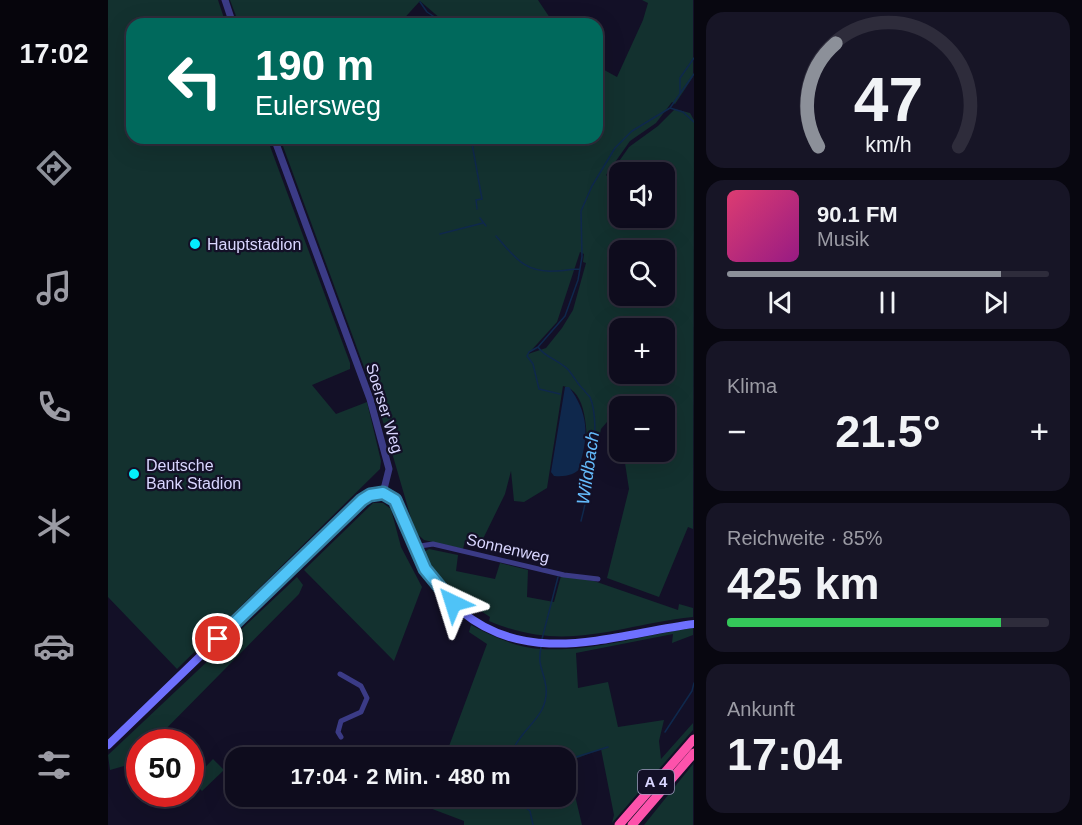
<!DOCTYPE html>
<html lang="de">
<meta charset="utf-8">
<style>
body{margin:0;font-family:Arial,sans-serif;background:#171526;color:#f1f3f6;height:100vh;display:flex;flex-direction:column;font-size:22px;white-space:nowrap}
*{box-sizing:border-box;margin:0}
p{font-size:20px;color:#9b9ba4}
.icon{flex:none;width:33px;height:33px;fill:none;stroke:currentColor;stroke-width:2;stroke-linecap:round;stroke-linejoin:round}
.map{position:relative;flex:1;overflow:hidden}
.side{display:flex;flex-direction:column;gap:12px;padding:12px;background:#080710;width:388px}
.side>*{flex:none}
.hud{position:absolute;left:18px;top:18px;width:477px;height:126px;border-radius:18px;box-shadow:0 6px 24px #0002,0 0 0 2px #2e2c3b;background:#00695c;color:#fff;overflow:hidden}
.tools{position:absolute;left:501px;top:162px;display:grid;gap:12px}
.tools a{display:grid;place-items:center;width:66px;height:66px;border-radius:12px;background:#0e0c1d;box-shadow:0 6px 24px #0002,0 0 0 2px #2e2c3b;font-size:30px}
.speed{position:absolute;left:18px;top:729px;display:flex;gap:12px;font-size:30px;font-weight:700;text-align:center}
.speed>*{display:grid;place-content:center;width:78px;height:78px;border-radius:50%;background:#0e0c1d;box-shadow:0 6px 24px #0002,0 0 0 2px #2e2c3b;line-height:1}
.speed .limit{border:9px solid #d22;background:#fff;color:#111}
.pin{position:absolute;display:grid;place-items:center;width:51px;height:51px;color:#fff;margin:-26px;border:3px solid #fff;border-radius:50%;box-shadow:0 2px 6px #0007}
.me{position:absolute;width:66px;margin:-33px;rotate:319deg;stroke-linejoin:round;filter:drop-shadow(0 0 4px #0008)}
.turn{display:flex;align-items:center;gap:21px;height:126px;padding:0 30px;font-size:27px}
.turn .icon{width:78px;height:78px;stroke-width:2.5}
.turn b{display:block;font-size:42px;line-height:51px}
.big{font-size:45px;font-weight:700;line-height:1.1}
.side .tile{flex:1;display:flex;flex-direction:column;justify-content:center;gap:9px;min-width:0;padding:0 21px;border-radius:18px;background:#171526}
.side .dial{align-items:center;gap:0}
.dial svg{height:156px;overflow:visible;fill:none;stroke:#2e2c3b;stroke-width:7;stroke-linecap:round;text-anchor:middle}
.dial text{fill:#f1f3f6;stroke:none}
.song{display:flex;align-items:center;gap:18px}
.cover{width:72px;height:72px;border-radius:9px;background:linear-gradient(135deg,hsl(340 70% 55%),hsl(310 70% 35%))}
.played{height:6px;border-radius:3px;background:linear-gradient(90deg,#8c9099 85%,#2e2c3b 85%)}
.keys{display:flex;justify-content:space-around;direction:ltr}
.heat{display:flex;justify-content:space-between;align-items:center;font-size:33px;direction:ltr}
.charge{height:9px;border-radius:4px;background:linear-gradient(90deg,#34c759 85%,#2e2c3b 0)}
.trip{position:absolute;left:117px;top:747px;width:351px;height:60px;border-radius:18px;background:#0e0c1d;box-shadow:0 6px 24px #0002,0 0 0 2px #2e2c3b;font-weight:700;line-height:60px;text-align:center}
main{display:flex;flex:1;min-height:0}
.tabs{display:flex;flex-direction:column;width:108px;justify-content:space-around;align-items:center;background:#06050c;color:#9b9ba4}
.tabs .icon{width:42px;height:42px}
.tabs .current{color:#8c9099}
.tabs b{font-size:27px;color:#f1f3f6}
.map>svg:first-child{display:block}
.green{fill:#13312f;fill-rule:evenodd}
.water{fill:#0f284c}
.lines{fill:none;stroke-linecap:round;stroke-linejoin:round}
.stream{stroke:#0f284c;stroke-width:1.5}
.minor{stroke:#3b3b86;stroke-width:5}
.tertiary{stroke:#3b3b86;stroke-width:7}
.secondary{stroke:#6e70fe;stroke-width:8}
.motorway{stroke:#fd52ab;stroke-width:9}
.route-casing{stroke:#337fa1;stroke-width:15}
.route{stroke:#4fc3f7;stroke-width:10}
.poi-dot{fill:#04eefd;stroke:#131027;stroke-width:2}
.labels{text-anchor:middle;stroke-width:4.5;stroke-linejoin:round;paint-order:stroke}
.shield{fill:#131027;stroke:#9e9bbe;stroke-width:1.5}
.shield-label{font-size:15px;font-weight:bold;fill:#d9d6ff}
.poi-label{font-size:16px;fill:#d9d6ff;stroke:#131027;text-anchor:start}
.street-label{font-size:16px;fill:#d9d6ff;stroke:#131027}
.water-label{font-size:18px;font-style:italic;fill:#65bdfe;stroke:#131027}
</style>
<main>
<nav class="tabs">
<b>17:02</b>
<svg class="icon current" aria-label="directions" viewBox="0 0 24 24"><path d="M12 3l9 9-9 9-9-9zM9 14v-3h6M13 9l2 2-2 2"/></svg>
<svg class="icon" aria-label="music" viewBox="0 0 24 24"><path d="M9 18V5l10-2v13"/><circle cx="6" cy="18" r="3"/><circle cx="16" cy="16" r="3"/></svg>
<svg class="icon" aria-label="phone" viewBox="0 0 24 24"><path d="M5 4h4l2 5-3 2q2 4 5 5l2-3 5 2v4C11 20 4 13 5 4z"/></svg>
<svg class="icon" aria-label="climate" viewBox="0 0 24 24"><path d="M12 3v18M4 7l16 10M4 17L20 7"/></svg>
<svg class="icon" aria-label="car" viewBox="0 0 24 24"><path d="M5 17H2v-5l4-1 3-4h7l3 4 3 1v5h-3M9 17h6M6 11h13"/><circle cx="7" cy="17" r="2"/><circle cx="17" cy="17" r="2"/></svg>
<svg class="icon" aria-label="filters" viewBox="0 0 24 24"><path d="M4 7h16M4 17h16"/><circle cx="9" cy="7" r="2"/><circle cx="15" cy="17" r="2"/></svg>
</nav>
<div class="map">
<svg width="586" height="825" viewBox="0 0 586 825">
<rect width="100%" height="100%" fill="#131027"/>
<path class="green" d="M0,0H110L118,24H24V138H159L242,363V369L204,385L228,414L259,402L273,461L272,469L69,669L0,597Z
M122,0H430L446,24H333V19L312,1L291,24H131Z
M534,0H585V77L567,104L564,102L548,123L522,141L498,175L500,177L521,147L550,126L567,109L582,113L586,120L585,529L580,527L551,597L499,578L521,489L517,463L520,452H556V406H512L511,425L499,422L493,429L488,452L479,451C479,433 479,390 455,386L439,488L416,502L406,501L403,471L397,494L372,545L357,541L355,549L316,540L307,532L271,408L172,138H489V66L509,77L535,20L540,3ZM512,172H556V218H512ZM512,250H556V296H512ZM472,252L476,254L475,262L478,263L465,310L454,328L438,348L420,354L449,322ZM512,328H556V374H512Z
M265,503H275L283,509L293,547L314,587L286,661L196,570Z
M321,549L350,555L348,571L387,579L392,563L420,570L419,597L446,602L453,576L486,581L570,610L571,604L585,608V617C509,625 458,654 381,621L382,617C358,601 327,579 316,552Z
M189,577L195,585L191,594L45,742H32L31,753L16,766L2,770L0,755Z
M363,625C384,636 409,648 433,649C484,652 536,635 585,628V635L564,643L565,634L468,653L470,688L500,682L510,727L556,720L551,741L553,759L585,723V730L504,823L506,815L493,749L459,762L474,825H356V821L319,807L323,797L458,796V758L337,757L379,644L361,632Z
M105,759L116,770L94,791L84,781Z
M585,764V825H536Z"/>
<path class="water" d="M457,387H461C480,412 481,435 472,464L474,467C466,475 458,477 446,476L443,472Z"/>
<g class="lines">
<path class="stream" d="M312,2L319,12L337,24
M572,93V78L586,58
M562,108L575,112L586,122
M363,138L374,199L368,200L369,209
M372,218L378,226
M332,234L375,223
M388,236C407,257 416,273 447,271C456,271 463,269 472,269
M430,347L421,352L419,356L425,364L431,389L452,394
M473,521C481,490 494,426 482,397C481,396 477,392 476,390C470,385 467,378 462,372C454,361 437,358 430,347L457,316L470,280L474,257L473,211L484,186L507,148L524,131L562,108L586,74
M434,639L450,577
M557,732L584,691L586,683
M401,758C404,753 405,750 407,746C417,726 441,715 438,687C436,669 429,668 433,647
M465,758L500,747
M458,760H459
M403,796L422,811L425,825"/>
<path class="minor" d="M306,547L325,544L456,575L490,579
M232,674L253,686L259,698L253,712L233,721L230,732L233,737"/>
<path class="tertiary" d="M117,0L125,24
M166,138L262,399L281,469L275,493"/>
<path class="secondary" d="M0,745L254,500C262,494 273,490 283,496C296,505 303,543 311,558C321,578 336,597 353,611C423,669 507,634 586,624"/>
<path class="motorway" d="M511,825L586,739
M524,825L586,753"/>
</g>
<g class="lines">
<g class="route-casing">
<path id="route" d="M110,639L254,500L262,495L275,493L287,500L317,569L345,603"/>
</g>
<use href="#route" class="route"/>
</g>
<g class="poi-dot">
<circle cx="87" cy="244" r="6"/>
<circle cx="26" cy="474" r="6"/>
</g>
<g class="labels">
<rect class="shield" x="530" y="770" width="36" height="24" rx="4.5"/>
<g class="shield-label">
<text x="548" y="787">A 4</text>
</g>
<g class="poi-label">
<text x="99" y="250">Hauptstadion</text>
<text x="38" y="471">Deutsche<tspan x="38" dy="18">Bank Stadion</tspan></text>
</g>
<g class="street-label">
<text transform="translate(277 408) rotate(73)" y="6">Soerser Weg</text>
<text transform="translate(400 548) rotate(13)" y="6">Sonnenweg</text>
</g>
<g class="water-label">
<text transform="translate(480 468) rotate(-82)" y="6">Wildbach</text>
</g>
</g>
</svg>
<div class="tools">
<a><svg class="icon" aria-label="sound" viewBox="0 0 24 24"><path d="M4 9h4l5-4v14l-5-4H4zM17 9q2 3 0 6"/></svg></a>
<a><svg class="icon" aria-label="search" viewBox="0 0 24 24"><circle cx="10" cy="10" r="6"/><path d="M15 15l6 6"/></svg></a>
<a>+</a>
<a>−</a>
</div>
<div class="speed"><div class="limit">50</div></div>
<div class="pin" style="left:110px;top:639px;background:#d93025"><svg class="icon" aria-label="arrive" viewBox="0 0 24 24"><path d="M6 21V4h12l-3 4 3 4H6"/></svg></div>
<svg class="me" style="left:345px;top:603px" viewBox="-20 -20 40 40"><path d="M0-17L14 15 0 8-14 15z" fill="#4fc3f7" stroke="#fff" stroke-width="4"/></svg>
<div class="trip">17:04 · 2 Min. · 480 m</div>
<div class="hud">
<div class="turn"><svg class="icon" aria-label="left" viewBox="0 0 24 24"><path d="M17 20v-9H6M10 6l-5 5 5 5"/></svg><div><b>190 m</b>Eulersweg</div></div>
</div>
</div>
<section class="side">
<div class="tile dial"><svg viewBox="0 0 100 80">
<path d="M14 69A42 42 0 1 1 86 69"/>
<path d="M14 69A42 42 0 0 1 23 16" stroke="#8c9099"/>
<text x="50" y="56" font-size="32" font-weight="700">47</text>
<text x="50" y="72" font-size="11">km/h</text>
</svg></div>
<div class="tile">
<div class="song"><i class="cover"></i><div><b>90.1 FM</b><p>Musik</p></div></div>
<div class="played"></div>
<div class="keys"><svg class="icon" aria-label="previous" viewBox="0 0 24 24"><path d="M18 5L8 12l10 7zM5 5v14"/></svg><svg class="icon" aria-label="pause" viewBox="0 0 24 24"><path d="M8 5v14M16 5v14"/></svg><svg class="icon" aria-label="next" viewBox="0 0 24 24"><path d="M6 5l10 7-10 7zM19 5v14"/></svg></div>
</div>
<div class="tile"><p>Klima</p>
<div class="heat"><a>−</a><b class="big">21.5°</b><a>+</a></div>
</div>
<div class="tile"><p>Reichweite · 85%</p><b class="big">425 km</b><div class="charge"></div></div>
<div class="tile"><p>Ankunft</p><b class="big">17:04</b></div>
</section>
</main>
